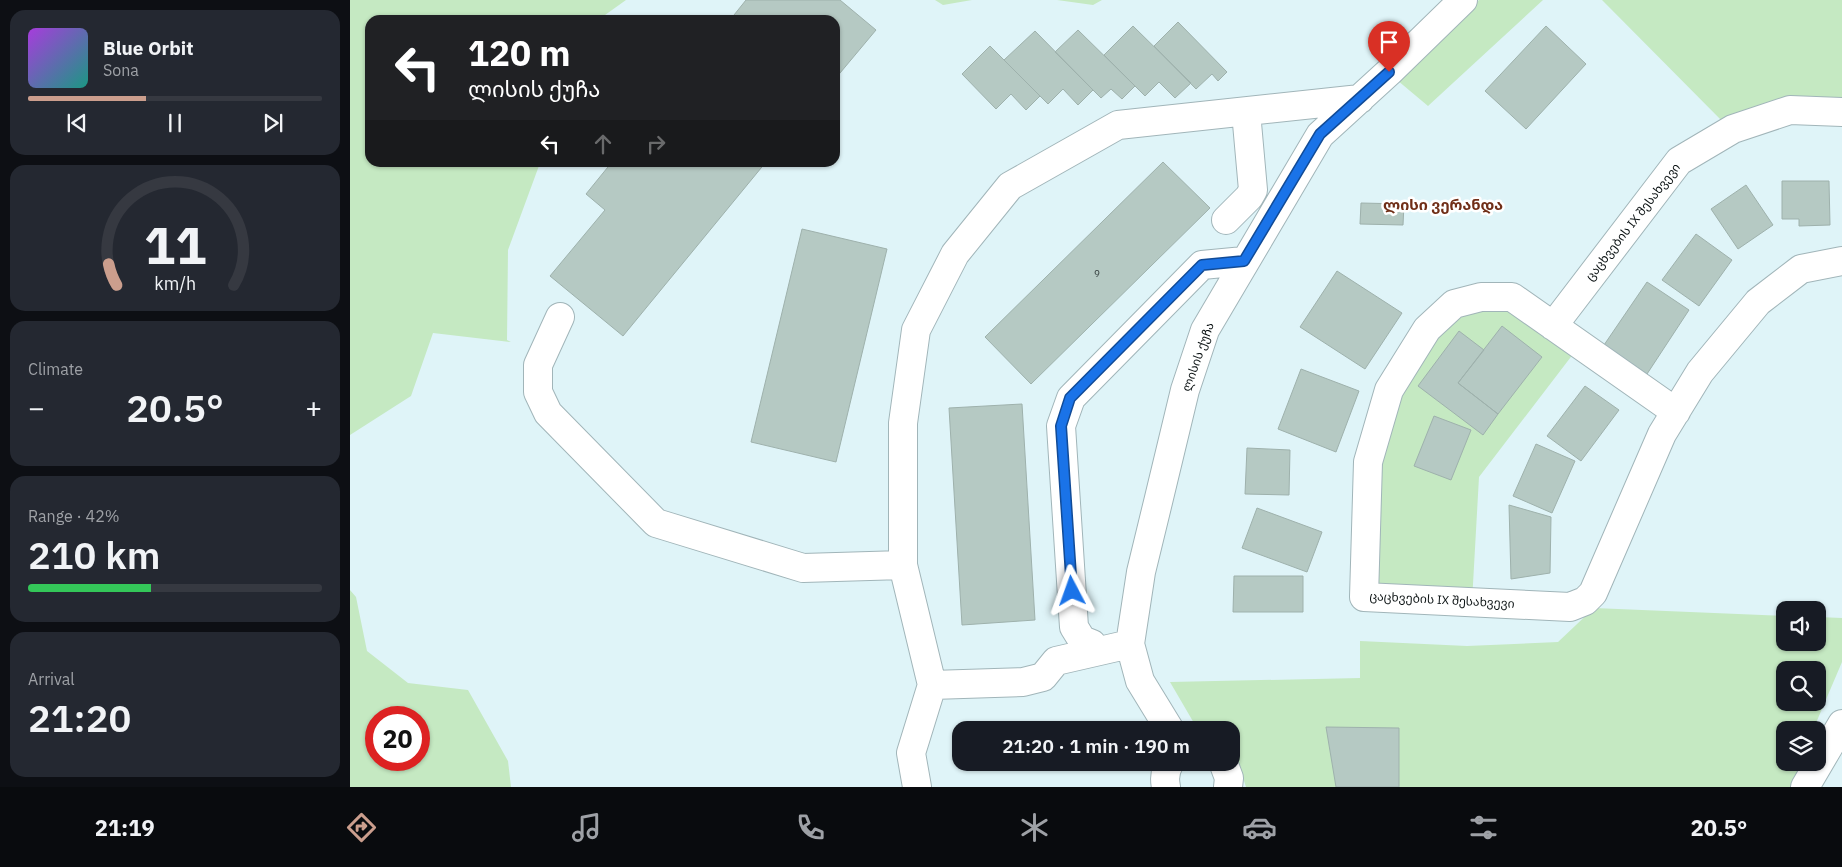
<!DOCTYPE html>
<meta charset="utf-8">
<style>
body{margin:0;font-family:"IBM Plex Sans","Noto Sans Georgian",sans-serif;background:#242831;color:#f1f3f6;height:100vh;display:flex;flex-direction:column;font-size:19px;white-space:nowrap}
*{box-sizing:border-box;margin:0}
p{font-size:16px;color:#9ea1a6}
.icon{flex:none;width:28px;height:28px;fill:none;stroke:currentColor;stroke-width:2;stroke-linecap:round;stroke-linejoin:round}
.map{position:relative;flex:1;overflow:hidden}
.details{display:flex;flex-direction:column;gap:10px;padding:10px;background:#0d0f14;width:350px}
.details>*{flex:none}
.top-card{position:absolute;left:15px;top:15px;width:475px;height:152px;border-radius:15px;box-shadow:0 1px 4px #0004;background:#202124;color:#fff;overflow:hidden}
.buttons{position:absolute;left:1426px;top:601px;display:grid;gap:10px}
.buttons a{display:grid;place-items:center;width:50px;height:50px;border-radius:10px;background:#171b24;box-shadow:0 1px 4px #0004;font-size:25px}
.speed{position:absolute;left:15px;top:706px;display:flex;gap:10px;font-size:25px;font-weight:700;text-align:center}
.speed>*{display:grid;place-content:center;width:65px;height:65px;border-radius:50%;background:#171b24;box-shadow:0 1px 4px #0004;line-height:1}
.speed .limit{border:8px solid #d22;background:#fff;color:#111}
.pin{position:absolute;display:grid;place-items:center;width:42px;height:42px;color:#fff;margin:-51px -21px;border-radius:50% 50% 50% 0;rotate:-45deg;box-shadow:0 0 5px #0007}
.pin .icon{rotate:45deg}
.me{position:absolute;width:55px;margin:-28px;rotate:356deg;stroke-linejoin:round;filter:drop-shadow(0 0 4px #0008)}
.turn{display:flex;align-items:center;gap:18px;height:105px;padding:0 20px;font-size:22px}
.turn .icon{width:65px;height:65px;stroke-width:2.5}
.turn b{display:block;font-size:35px;line-height:42px}
.lanes{display:flex;align-items:center;height:48px;padding:0 20px;background:#0003;justify-content:center;gap:25px;direction:ltr}
.lanes .off{opacity:.35}
.big{font-size:38px;font-weight:600;line-height:1.1}
.details .card{flex:1;display:flex;flex-direction:column;justify-content:center;gap:8px;min-width:0;padding:0 18px;border-radius:15px;background:#242831}
.details .dial{align-items:center;gap:0}
.dial svg{height:130px;overflow:visible;fill:none;stroke:#363941;stroke-width:7;stroke-linecap:round;text-anchor:middle}
.dial text{fill:#f1f3f6;stroke:none}
.song{display:flex;align-items:center;gap:15px}
.cover{width:60px;height:60px;border-radius:8px;background:linear-gradient(135deg,hsl(280 70% 55%),hsl(170 70% 35%))}
.played{height:5px;border-radius:2px;background:linear-gradient(90deg,#cb9e8d 40%,#363941 40%)}
.keys{display:flex;justify-content:space-around;direction:ltr}
.heat{display:flex;justify-content:space-between;align-items:center;font-size:28px;direction:ltr}
.charge{height:8px;border-radius:4px;background:linear-gradient(90deg,#34c759 42%,#363941 0)}
.trip{position:absolute;left:602px;top:721px;width:288px;height:50px;border-radius:15px;background:#171b24;box-shadow:0 1px 4px #0004;font-weight:600;line-height:50px;text-align:center}
.tabs{display:flex;height:80px;justify-content:space-around;align-items:center;background:#090b0e;color:#9ea1a6}
.tabs .icon{width:35px;height:35px}
.tabs .active{color:#cb9e8d}
.tabs b{font-size:22px;color:#f1f3f6}
main{display:flex;flex:1;min-height:0}
.map>svg:first-child{display:block}
.green{fill:#c5e9c2;fill-rule:evenodd}
.building{fill:#b5c9c3;stroke:#9eb1ac}
.lines{fill:none;stroke-linecap:round;stroke-linejoin:round}
.minor-casing{stroke:#a1b5b9;stroke-width:30}
.minor{stroke:#fff;stroke-width:28}
.route-casing{stroke:#114b97;stroke-width:12}
.route{stroke:#1a73e8;stroke-width:9}
.labels{text-anchor:middle;stroke-width:5;stroke-linejoin:round;paint-order:stroke}
.number-label{font-size:10px;fill:#364040}
.street-label{font-size:12px;fill:#0c1314;stroke:#fff}
.quarter-label{font-size:15px;font-weight:bold;fill:#702e17;stroke:#fff}
</style>
<main>
<section class="details">
<div class="card">
<div class="song"><i class="cover"></i><div><b>Blue Orbit</b><p>Sona</p></div></div>
<div class="played"></div>
<div class="keys"><svg class="icon" aria-label="previous" viewBox="0 0 24 24"><path d="M18 5L8 12l10 7zM5 5v14"/></svg><svg class="icon" aria-label="pause" viewBox="0 0 24 24"><path d="M8 5v14M16 5v14"/></svg><svg class="icon" aria-label="next" viewBox="0 0 24 24"><path d="M6 5l10 7-10 7zM19 5v14"/></svg></div>
</div>
<div class="card dial"><svg viewBox="0 0 100 80">
<path d="M14 69A42 42 0 1 1 86 69"/>
<path d="M14 69A42 42 0 0 1 9 56" stroke="#cb9e8d"/>
<text x="50" y="56" font-size="32" font-weight="700">11</text>
<text x="50" y="72" font-size="11">km/h</text>
</svg></div>
<div class="card"><p>Climate</p>
<div class="heat"><a>−</a><b class="big">20.5°</b><a>+</a></div>
</div>
<div class="card"><p>Range · 42%</p><b class="big">210 km</b><div class="charge"></div></div>
<div class="card"><p>Arrival</p><b class="big">21:20</b></div>
</section>
<div class="map">
<svg width="1492" height="787" viewBox="0 0 1492 787">
<rect width="100%" height="100%" fill="#dff4f8"/>
<path class="green" d="M0,0H276L248,20H20V162L190,163L158,250L157,340L161,342L83,333L61,396L0,435Z
M585,0H622L593,5Z
M707,0H752L743,5Z
M1129,0H1193L1078,106L1047,80Z
M1252,0H1492V104L1375,124Z
M1131,297L1230,345L1129,477L1122,602L1014,597L1018,462L1077,329Z
M0,590L6,597L17,651L58,683L118,690L158,761L161,787H0ZM26,718H69V760H26Z
M1244,608L1435,616V642H1468V617L1492,618V662L1463,730H1435V762L1451,763L1442,787H896L883,747L881,746V730H848L820,682L1010,678V641L1117,646L1208,642ZM1435,670H1468V702H1435Z"/>
<path class="building" d="M396,0H490L526,30L485,79V20H380Z
M828,22L877,72L868,81L862,74L846,89L804,46Z
M783,26L841,83L825,98L809,82L795,96L754,55Z
M1196,26L1236,64L1176,129L1135,91Z
M728,30L785,86L772,99L761,89L751,98L705,52Z
M685,31L743,90L728,105L713,89L698,104L654,60Z
M640,46L690,96L676,110L661,94L646,109L612,74Z
M262,162H416L273,336L200,276L255,210L236,194Z
M813,162L860,208L681,384L635,337Z
M1432,181H1479L1480,225L1449,226V219H1432Z
M1396,185L1423,225L1388,249L1361,209Z
M1011,203L1054,204L1053,225L1010,224Z
M452,229L537,249L486,462L401,442Z
M1346,234L1382,260L1349,306L1312,280Z
M987,271L1052,313L1015,369L950,327Z
M1297,282L1339,310L1297,374L1254,345Z
M1152,326L1192,357L1148,414L1108,383Z
M1109,331L1134,350L1108,383L1148,414L1133,435L1068,386Z
M951,369L1009,391L986,452L928,429Z
M1235,386L1269,410L1231,461L1197,436Z
M672,404L685,620L612,625L599,408Z
M1084,416L1121,430L1101,480L1064,466Z
M1186,444L1225,461L1202,513L1163,496Z
M897,448L940,450L939,495L895,494Z
M1159,505L1201,517L1200,573L1161,579Z
M907,508L972,532L957,572L892,548Z
M884,576H953V612H883Z
M976,727L1049,728V787H986Z"/>
<g class="lines">
<g class="minor-casing">
<path id="minor" d="M876,220L899,197L903,190L896,112
M210,317L188,365V392L198,413L306,523L453,568L553,565
M1203,326L1329,161L1383,129L1440,110L1492,112
M1326,412L1162,297H1131L1104,304L1077,329L1039,390L1018,462L1014,597L1220,607L1235,601L1243,593L1312,434L1350,372L1408,302L1451,269L1492,261
M742,644L732,640L724,627L711,426L721,398L852,265L894,261
M582,685L673,682L693,677L706,661L780,644
M820,730L790,681L780,644L791,572L809,498L835,390L855,330L970,135L1039,72L1113,0
M873,762L879,778L878,787
M567,787L561,753L582,685L553,565V423L566,330L605,254L660,186L768,125L1010,99
M816,787C814,778 815,770 820,762
M1455,787L1492,724"/>
</g>
<use href="#minor" class="minor"/>
</g>
<g class="lines">
<g class="route-casing">
<path id="route" d="M722,591L711,426L720,398L852,265L894,261L970,134L1039,72"/>
</g>
<use href="#route" class="route"/>
</g>
<g class="labels">
<g class="number-label">
<text x="747" y="277">9</text>
</g>
<g class="street-label">
<text transform="translate(1283 222) rotate(-52)" y="4">ცაცხვების IX შესახვევი</text>
<text transform="translate(848 357) rotate(-70)" y="4">ლისის ქუჩა</text>
<text transform="translate(1092 600) rotate(3)" y="4">ცაცხვების IX შესახვევი</text>
</g>
<g class="quarter-label">
<text x="1093" y="210">ლისი ვერანდა</text>
</g>
</g>
</svg>
<div class="buttons">
<a><svg class="icon" aria-label="sound" viewBox="0 0 24 24"><path d="M4 9h4l5-4v14l-5-4H4zM17 9q2 3 0 6"/></svg></a>
<a><svg class="icon" aria-label="search" viewBox="0 0 24 24"><circle cx="10" cy="10" r="6"/><path d="M15 15l6 6"/></svg></a>
<a><svg class="icon" aria-label="layers" viewBox="0 0 24 24"><path d="M12 4l9 5-9 5-9-5zM3 14l9 5 9-5"/></svg></a>
</div>
<div class="speed"><div class="limit">20</div></div>
<div class="pin" style="left:1039px;top:72px;background:#d93025"><svg class="icon" aria-label="arrive" viewBox="0 0 24 24"><path d="M6 21V4h12l-3 4 3 4H6"/></svg></div>
<svg class="me" style="left:722px;top:591px" viewBox="-20 -20 40 40"><path d="M0-17L14 15 0 8-14 15z" fill="#1a73e8" stroke="#fff" stroke-width="4"/></svg>
<div class="trip">21:20 · 1 min · 190 m</div>
<div class="top-card">
<div class="turn"><svg class="icon" aria-label="left" viewBox="0 0 24 24"><path d="M17 20v-9H6M10 6l-5 5 5 5"/></svg><div><b>120 m</b>ლისის ქუჩა</div></div>
<div class="lanes"><svg class="icon" aria-label="left" viewBox="0 0 24 24"><path d="M17 20v-9H6M10 6l-5 5 5 5"/></svg><svg class="icon off" aria-label="ahead" viewBox="0 0 24 24"><path d="M12 20V5M6 11l6-6 6 6"/></svg><svg class="icon off" aria-label="right" viewBox="0 0 24 24"><path d="M7 20v-9h11M14 6l5 5-5 5"/></svg></div>
</div>
</div>
</main>
<nav class="tabs">
<b>21:19</b>
<svg class="icon active" aria-label="directions" viewBox="0 0 24 24"><path d="M12 3l9 9-9 9-9-9zM9 14v-3h6M13 9l2 2-2 2"/></svg>
<svg class="icon" aria-label="music" viewBox="0 0 24 24"><path d="M9 18V5l10-2v13"/><circle cx="6" cy="18" r="3"/><circle cx="16" cy="16" r="3"/></svg>
<svg class="icon" aria-label="phone" viewBox="0 0 24 24"><path d="M5 4h4l2 5-3 2q2 4 5 5l2-3 5 2v4C11 20 4 13 5 4z"/></svg>
<svg class="icon" aria-label="climate" viewBox="0 0 24 24"><path d="M12 3v18M4 7l16 10M4 17L20 7"/></svg>
<svg class="icon" aria-label="car" viewBox="0 0 24 24"><path d="M5 17H2v-5l4-1 3-4h7l3 4 3 1v5h-3M9 17h6M6 11h13"/><circle cx="7" cy="17" r="2"/><circle cx="17" cy="17" r="2"/></svg>
<svg class="icon" aria-label="filters" viewBox="0 0 24 24"><path d="M4 7h16M4 17h16"/><circle cx="9" cy="7" r="2"/><circle cx="15" cy="17" r="2"/></svg>
<b>20.5°</b>
</nav>
